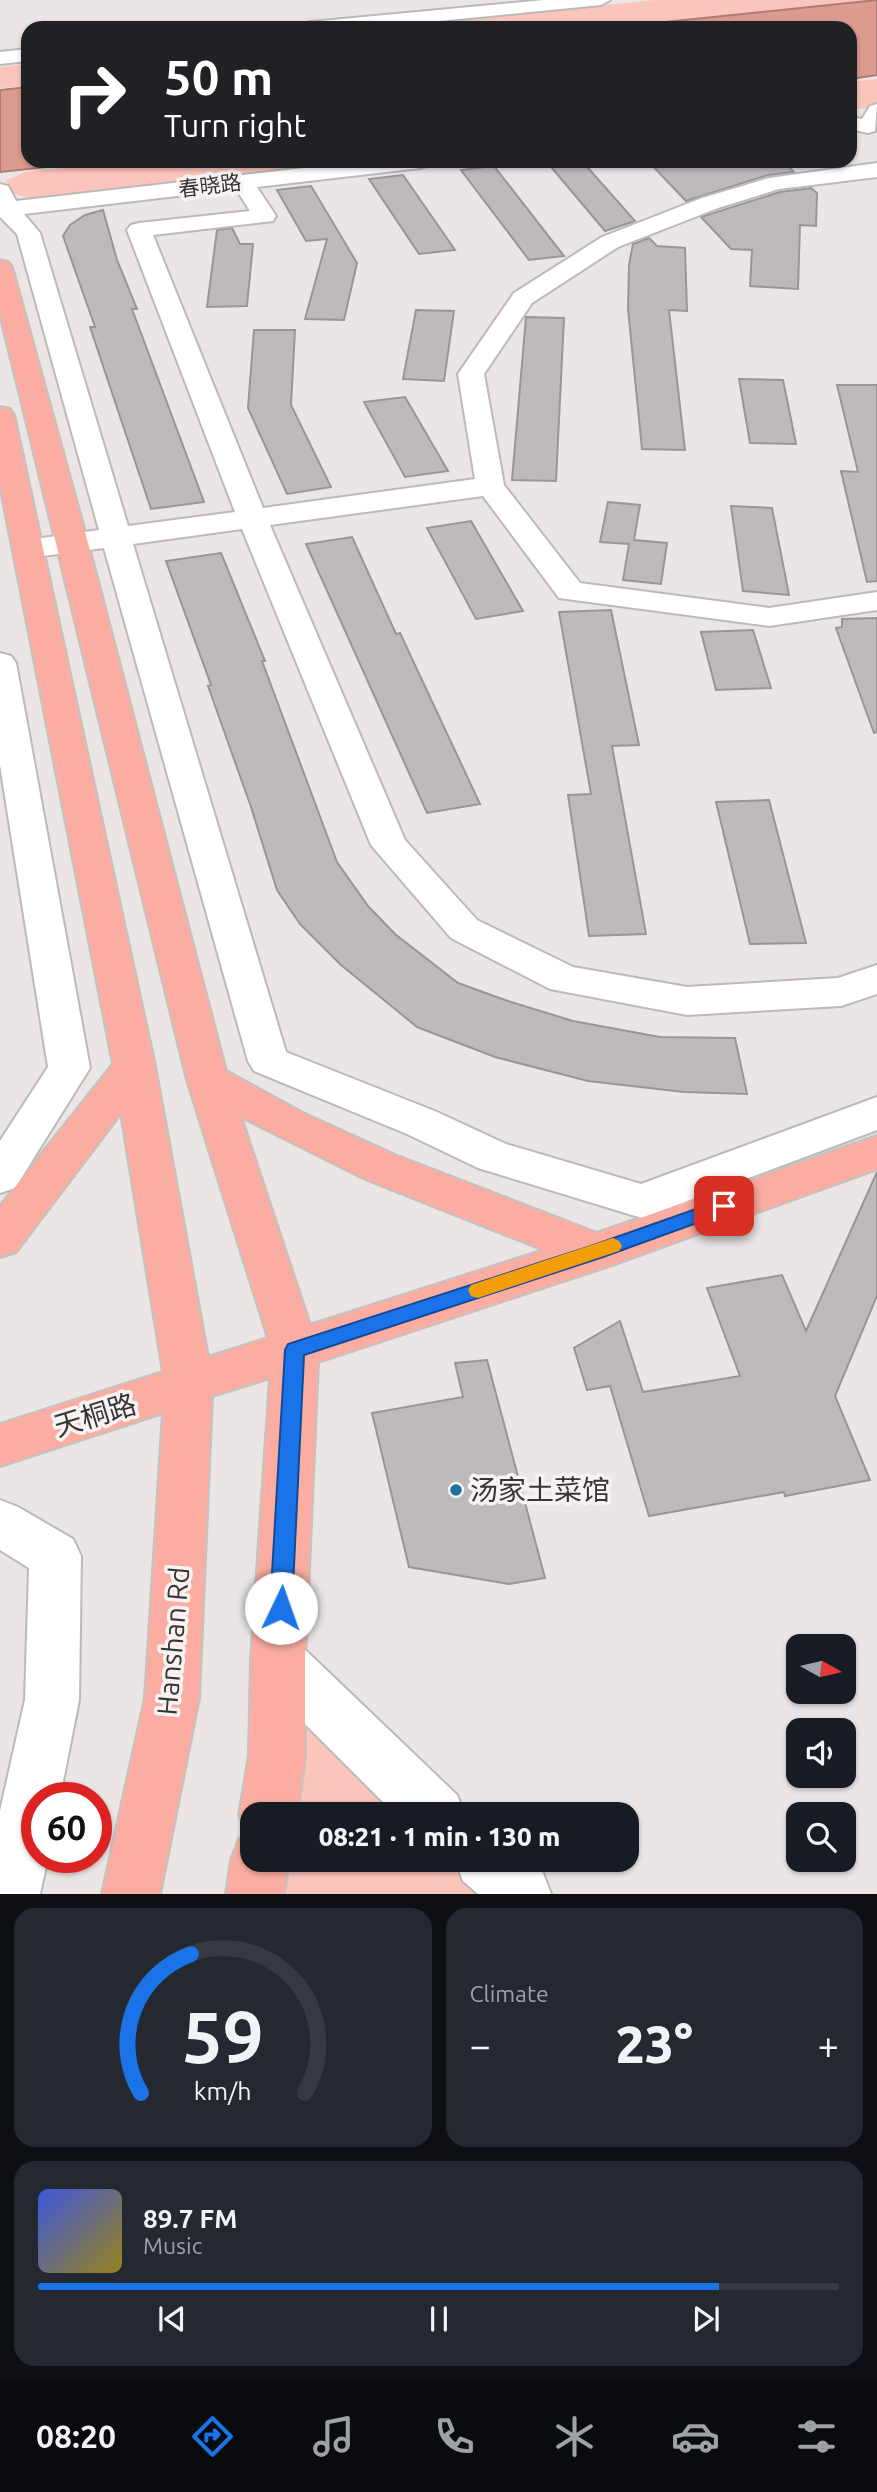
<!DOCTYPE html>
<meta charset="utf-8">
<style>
body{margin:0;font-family:Ubuntu,"Noto Sans SC",sans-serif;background:#242831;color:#f1f3f6;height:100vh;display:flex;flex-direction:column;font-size:26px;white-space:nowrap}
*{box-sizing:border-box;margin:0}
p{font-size:23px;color:#9ea1a6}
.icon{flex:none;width:38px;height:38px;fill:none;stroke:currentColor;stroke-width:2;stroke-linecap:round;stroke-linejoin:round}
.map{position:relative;height:1894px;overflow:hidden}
.sheet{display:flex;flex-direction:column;gap:14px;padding:14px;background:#0d0f14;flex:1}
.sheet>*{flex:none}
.guide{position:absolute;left:21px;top:21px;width:836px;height:147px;border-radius:21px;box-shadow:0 2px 5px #0004;background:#202124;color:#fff;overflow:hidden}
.needle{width:46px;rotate:98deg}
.buttons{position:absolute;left:786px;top:1634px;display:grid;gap:14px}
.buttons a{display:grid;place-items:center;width:70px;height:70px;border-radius:14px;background:#171b24;box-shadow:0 2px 5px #0004;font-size:35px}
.speed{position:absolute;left:21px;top:1782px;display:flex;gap:14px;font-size:35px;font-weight:700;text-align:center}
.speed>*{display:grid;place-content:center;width:91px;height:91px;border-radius:50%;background:#171b24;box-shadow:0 2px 5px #0004;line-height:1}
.speed .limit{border:10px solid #d22;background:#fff;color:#111}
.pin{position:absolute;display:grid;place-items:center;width:60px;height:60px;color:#fff;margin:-30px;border-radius:14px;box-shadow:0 4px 10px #0006}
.me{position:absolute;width:77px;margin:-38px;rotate:3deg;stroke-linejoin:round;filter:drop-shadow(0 0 5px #0008)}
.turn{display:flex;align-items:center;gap:24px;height:147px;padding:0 28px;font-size:32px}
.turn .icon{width:91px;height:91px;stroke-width:2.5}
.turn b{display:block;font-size:49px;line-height:60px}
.big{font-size:52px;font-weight:800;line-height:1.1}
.sheet .widget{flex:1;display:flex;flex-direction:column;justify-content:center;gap:10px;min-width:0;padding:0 24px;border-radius:21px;background:#242831}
.sheet .dial{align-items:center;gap:0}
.dial svg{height:182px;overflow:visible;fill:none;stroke:#363941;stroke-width:7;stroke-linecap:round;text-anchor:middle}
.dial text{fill:#f1f3f6;stroke:none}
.song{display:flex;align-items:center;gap:21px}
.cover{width:84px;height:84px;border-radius:10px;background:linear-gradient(135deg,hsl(230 70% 55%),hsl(50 70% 35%))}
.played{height:7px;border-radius:4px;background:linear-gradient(90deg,#1a73e8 85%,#363941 85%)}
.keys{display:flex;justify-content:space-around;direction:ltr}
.heat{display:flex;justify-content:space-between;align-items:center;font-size:38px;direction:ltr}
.sheet .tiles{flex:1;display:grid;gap:14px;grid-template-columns:1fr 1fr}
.widget:last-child{grid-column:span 2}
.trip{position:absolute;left:240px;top:1802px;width:399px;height:70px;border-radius:21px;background:#171b24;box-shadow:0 2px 5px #0004;font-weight:800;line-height:70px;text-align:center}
.dock{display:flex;height:112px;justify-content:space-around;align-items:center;background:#090b0e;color:#9ea1a6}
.dock .icon{width:49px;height:49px}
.dock .selected{color:#1a73e8}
.dock b{font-size:32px;color:#f1f3f6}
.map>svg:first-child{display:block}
.green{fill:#fbc5bc}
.water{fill:#dc9b8f;stroke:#ab7d74;stroke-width:2}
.building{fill:#bebab9;stroke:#9a9695;stroke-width:2}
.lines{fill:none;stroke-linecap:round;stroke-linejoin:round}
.minor-casing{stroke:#bdb9b8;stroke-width:4}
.major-casing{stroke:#c3c3c2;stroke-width:4}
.minor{fill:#fff;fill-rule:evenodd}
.major{fill:#fbada1;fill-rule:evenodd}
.route{fill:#1a73e8;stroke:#114b97;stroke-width:2}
.slow{fill:#f59e0b}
.poi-dot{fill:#2173a4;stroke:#f8f3f2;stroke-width:2.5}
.labels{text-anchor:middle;stroke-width:7;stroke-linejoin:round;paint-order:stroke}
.far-street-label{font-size:21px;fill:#383635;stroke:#f8f3f2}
.near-street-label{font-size:28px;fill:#383635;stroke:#f8f3f2}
.near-poi-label{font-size:28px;fill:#383635;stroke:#f8f3f2;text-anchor:start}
</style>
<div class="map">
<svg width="877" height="1894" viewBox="0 0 877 1894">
<rect width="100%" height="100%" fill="#ebe6e5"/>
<path class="green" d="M655,0H872L604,28H383Z
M28,64V86L0,88V67Z
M877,79V107L851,110L850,82Z
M124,161H401L36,201L10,192L7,180L25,172Z
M278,1660L437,1815H268Z
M260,1860H484L522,1894H255Z"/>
<path class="water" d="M877,0V75L851,79L850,28H607Z
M28,87V161H103L0,172V90Z"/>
<path class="building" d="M546,161H582L635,221L605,231Z
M648,161H782L794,172L768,175L686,201Z
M494,166L564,256L529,260L461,170Z
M403,175L455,250L419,254L369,179Z
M311,186L357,263L344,320L305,319L327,239L306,241L277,190Z
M811,188L817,193L816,226L800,225L798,289L750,286L752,250L731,249L701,217L780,192Z
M103,210L117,260L137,309H132L204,502L151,509L90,327H95L63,236L70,225L85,215Z
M232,228L240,244H253L247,306L207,307L217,230Z
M649,238L657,246L685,248L687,311L669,310L685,450L642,449L628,309L629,265L633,244Z
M416,310L454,311L444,381L403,379Z
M526,317L564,318L556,481L512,480Z
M254,330H295L291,405L331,487L287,494L248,408Z
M739,379L783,380L796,444L750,443Z
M837,385H877V581L867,582L841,471L858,472Z
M405,397L448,471L405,477L364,402Z
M608,502L640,505L634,540L667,543L661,584L623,580L629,544L600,542Z
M731,506L772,508L789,595L743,591Z
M471,521L523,611L476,619L427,528Z
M352,537L396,634L400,633L480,804L427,813L306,544Z
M221,553L265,661H262L337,862L368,906L395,934L458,983L505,1000L573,1021L660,1037L735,1038L747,1094L684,1092L588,1081L495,1057L417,1027L341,965L300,924L277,890L251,807L208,686L211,685L166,561Z
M611,610L639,745L612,746L646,934L589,936L568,795L591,794L559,612Z
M877,618V732L874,733L836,628L842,627V619Z
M753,630L771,688L716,690L701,632Z
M769,800L806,943L750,944L716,802Z
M877,1172V1296L835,1396L870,1480L785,1496L784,1492L649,1516L610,1386L587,1390L574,1348L620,1321L643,1392L740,1376L707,1288L782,1275L806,1331Z
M487,1360L545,1578L509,1584L409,1567L372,1413L463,1397L455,1363Z"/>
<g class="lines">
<g class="minor-casing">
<path id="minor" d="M544,0H610L601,5L368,28H301L310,22Z
M28,49V61L0,64V52Z
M877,104L875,131L868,133L850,129V117L862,119L870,106Z
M364,161H431L428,166L420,168L257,187L276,216L273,221L153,235L263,508L475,479L458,374L514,293L602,237L702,198L769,178L877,163V177L779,189L718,208L618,247L532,303L484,374L504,485L580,583L769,608L877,592V610L769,626L559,598L483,496L270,525L405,840L477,920L573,967L687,987L838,978L877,965V994L841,1006L687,1015L550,989L451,938L371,845L242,529L133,544L286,1052L437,1112L506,1144L641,1184L877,1097V1130L642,1218L478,1168L407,1134L254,1071L248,1061L104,548L28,558L17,555L13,549L17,543L28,540L99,530L17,234L0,217V184L8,186L16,201ZM236,189L250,211L139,223L131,225L127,230L235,512L128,526L40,233L24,214Z
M0,653L11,656L16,663L90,1068L15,1188L0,1193V1141L48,1067L0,765Z
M0,1500L18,1507L73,1539L81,1556L79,1700L60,1797H37V1857H48L40,1894H0V1811L25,1700L29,1568L0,1550Z
M278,1634L297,1642L457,1795L465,1815H396L259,1678L251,1660L259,1642Z
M455,1860H528L543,1873L551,1894H478L463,1881Z"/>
</g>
<g class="major-casing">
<path id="major" d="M0,260L8,262L12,267L88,543L226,1071L303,1113L395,1155L597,1233L877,1136V1169L612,1265L318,1362L305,1660V1756L297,1815H252V1860H289L284,1894H226L231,1860L239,1839L249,1836L239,1815L249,1756L251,1660L270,1378L212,1396L199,1698L160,1894H102L145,1698L163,1413L0,1466V1424L163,1372L121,1113L16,1252L0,1257V1206L113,1064L0,485V407L10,409L14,415L155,1066L208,1357L268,1338L187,1080L0,314ZM241,1117L365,1179L544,1250L310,1325Z"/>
</g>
<use href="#minor" class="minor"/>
<use href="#major" class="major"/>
</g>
<path class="route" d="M724,1199L730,1201L733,1206L730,1211L603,1257L304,1355L292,1608L288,1615L281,1618L273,1615L270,1608L285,1350L288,1344L591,1246Z"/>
<path class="slow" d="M613,1238L619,1241L622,1246L619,1251L478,1298L471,1296L468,1290L471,1285Z"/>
<circle class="poi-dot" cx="456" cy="1490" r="7"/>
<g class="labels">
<g class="far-street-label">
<text transform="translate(210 186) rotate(-7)" y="7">春晓路</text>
</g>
<g class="near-street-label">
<text transform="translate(95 1415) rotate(-17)" y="10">天桐路</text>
<text transform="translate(173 1641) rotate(-85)" y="10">Hanshan Rd</text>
</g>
<g class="near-poi-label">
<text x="470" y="1500">汤家土菜馆</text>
</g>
</g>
</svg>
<div class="buttons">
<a><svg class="needle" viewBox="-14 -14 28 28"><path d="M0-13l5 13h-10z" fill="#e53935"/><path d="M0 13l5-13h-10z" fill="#9ea1a6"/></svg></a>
<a><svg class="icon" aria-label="sound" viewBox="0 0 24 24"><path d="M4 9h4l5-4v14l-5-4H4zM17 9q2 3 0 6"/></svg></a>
<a><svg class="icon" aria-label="search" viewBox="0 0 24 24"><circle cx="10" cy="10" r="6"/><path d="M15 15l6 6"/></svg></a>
</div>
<div class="speed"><div class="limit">60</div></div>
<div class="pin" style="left:724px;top:1206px;background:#d93025"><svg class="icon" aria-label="arrive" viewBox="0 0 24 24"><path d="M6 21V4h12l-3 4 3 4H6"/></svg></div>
<svg class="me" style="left:281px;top:1608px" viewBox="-20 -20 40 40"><circle r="19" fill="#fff"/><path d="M0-13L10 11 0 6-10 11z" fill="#1a73e8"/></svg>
<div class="trip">08:21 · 1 min · 130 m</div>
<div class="guide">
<div class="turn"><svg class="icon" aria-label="right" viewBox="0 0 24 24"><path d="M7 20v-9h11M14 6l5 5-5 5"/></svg><div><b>50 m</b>Turn right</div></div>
</div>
</div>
<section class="sheet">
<div class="tiles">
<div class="widget dial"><svg viewBox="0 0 100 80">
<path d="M14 69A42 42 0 1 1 86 69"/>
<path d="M14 69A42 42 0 0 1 36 8" stroke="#1a73e8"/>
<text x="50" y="56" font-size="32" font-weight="700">59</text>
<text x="50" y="72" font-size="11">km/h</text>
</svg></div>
<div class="widget"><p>Climate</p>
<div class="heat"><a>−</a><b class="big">23°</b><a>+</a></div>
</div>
<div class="widget">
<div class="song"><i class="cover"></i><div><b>89.7 FM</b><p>Music</p></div></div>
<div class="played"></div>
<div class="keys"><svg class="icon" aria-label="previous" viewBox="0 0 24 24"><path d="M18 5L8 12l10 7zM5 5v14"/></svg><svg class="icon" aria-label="pause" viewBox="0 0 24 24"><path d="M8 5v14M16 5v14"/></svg><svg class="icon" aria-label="next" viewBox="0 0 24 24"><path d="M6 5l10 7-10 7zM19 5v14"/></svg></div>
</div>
</div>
</section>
<nav class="dock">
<b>08:20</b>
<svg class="icon selected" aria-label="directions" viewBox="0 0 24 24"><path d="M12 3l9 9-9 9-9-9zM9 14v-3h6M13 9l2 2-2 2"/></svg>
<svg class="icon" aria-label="music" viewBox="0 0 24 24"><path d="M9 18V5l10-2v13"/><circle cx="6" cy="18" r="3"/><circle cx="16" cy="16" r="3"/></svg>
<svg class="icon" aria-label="phone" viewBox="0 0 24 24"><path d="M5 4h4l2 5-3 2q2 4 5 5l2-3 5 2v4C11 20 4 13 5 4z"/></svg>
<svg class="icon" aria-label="climate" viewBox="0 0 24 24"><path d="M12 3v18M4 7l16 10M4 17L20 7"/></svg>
<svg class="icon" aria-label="car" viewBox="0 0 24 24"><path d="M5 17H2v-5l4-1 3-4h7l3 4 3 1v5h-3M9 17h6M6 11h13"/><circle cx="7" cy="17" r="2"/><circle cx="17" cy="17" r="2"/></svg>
<svg class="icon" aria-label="filters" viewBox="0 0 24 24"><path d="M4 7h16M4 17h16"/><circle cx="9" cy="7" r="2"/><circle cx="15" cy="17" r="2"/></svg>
</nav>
